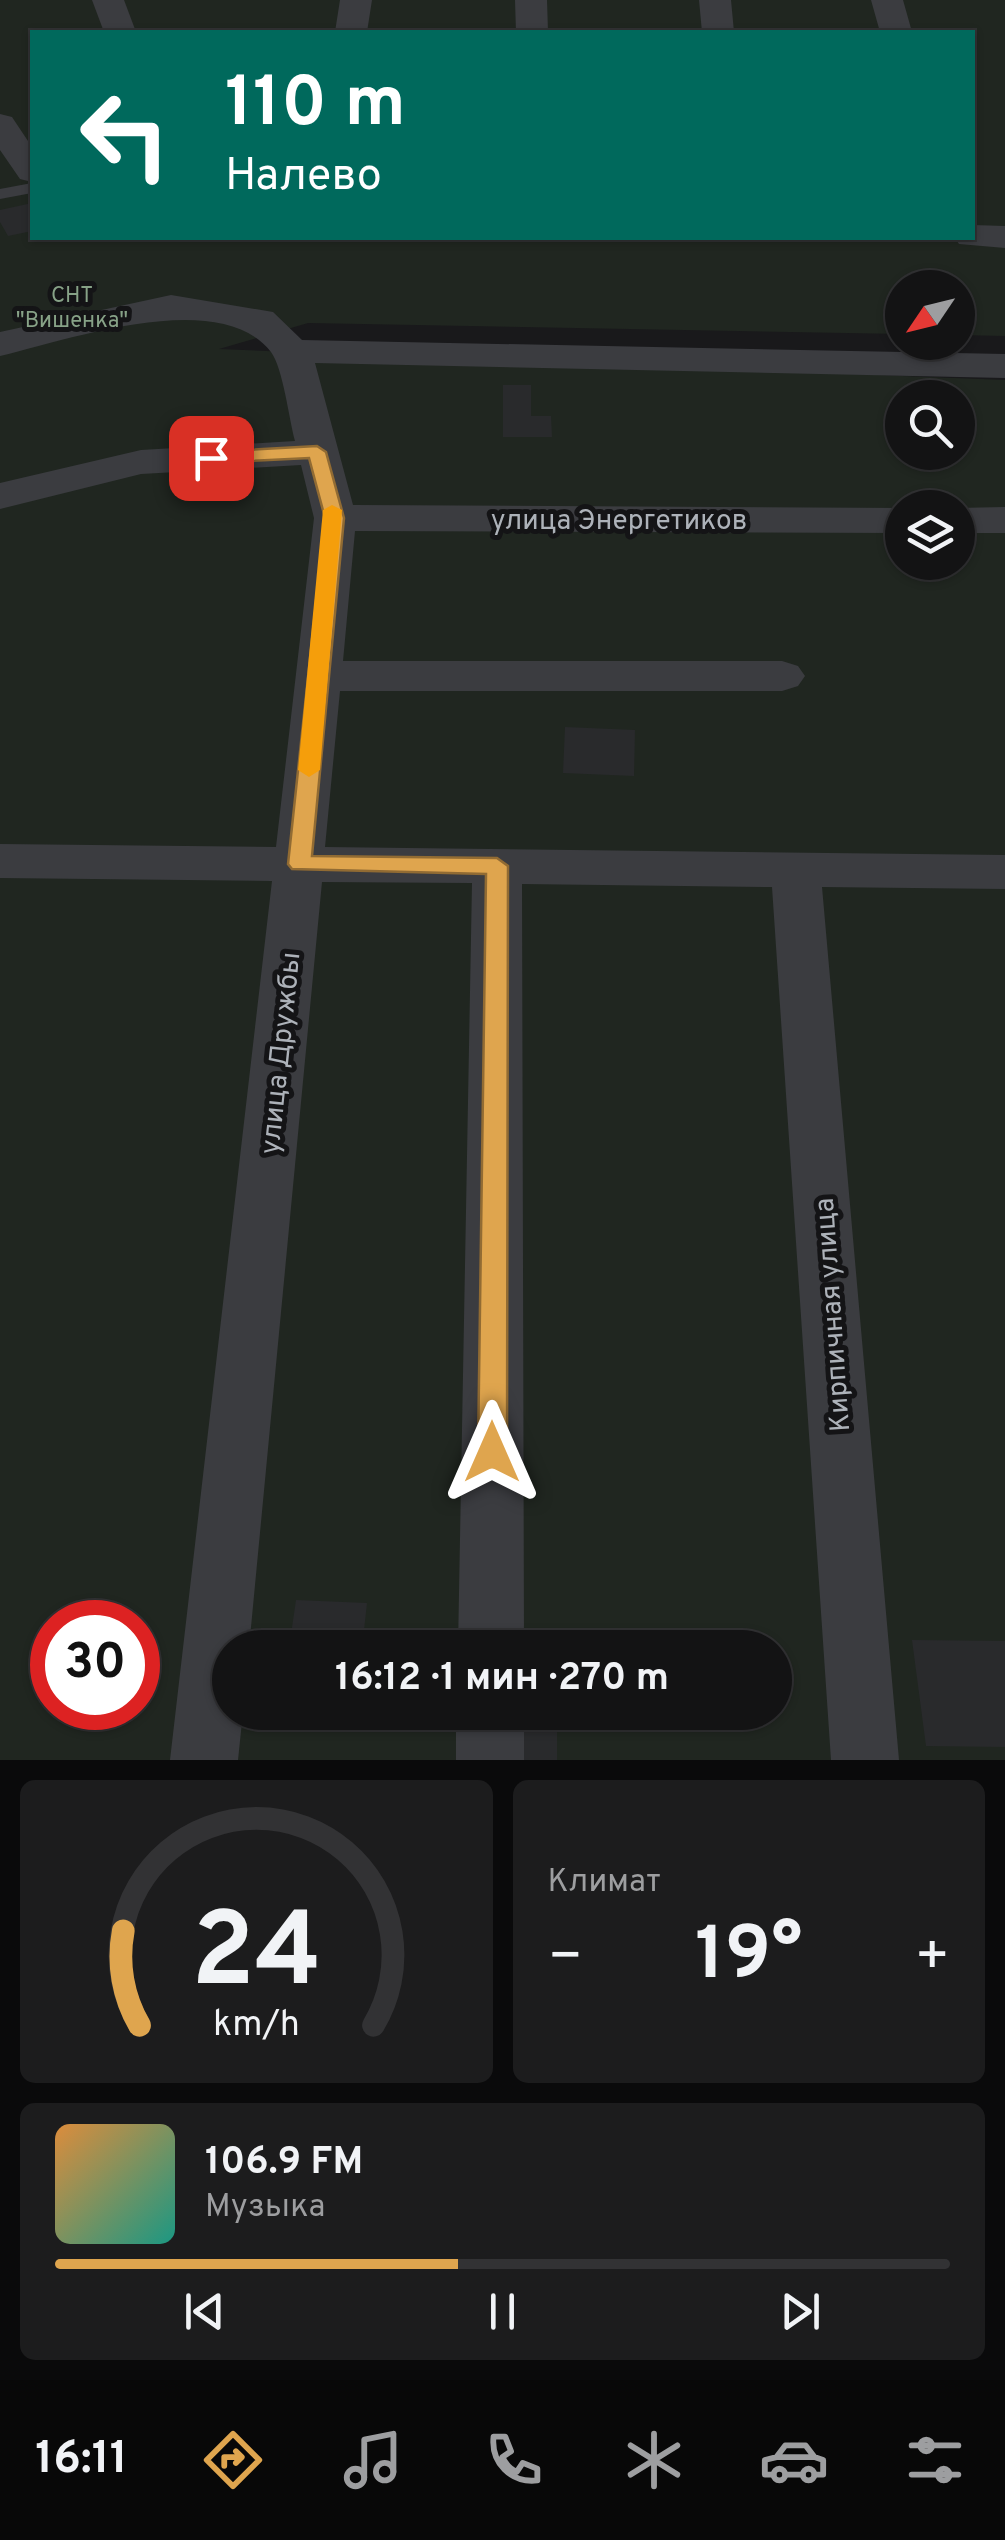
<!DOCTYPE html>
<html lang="ru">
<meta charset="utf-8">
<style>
body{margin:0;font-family:Overpass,sans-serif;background:#1c1c1d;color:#f1f3f6;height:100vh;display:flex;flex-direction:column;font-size:38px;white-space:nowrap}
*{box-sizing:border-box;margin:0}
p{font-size:32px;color:#9d9ea0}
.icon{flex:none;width:55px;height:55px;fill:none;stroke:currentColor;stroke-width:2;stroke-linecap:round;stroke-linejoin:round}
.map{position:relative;height:1760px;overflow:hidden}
.sheet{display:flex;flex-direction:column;gap:20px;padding:20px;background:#0a0a0b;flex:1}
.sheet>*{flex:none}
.guide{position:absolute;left:30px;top:30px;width:945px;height:210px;border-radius:0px;box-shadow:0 2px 8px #0004,0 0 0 2px #323234;background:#00695c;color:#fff;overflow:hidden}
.needle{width:65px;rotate:235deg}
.tools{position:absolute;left:885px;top:270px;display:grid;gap:20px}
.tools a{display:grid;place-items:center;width:90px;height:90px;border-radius:50%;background:#131314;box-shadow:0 2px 8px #0004,0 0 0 2px #323234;font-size:50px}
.speed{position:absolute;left:30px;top:1600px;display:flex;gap:20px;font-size:50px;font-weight:700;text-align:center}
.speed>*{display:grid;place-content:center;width:130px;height:130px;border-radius:50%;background:#131314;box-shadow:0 2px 8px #0004,0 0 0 2px #323234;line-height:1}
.speed .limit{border:15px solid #d22;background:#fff;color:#111}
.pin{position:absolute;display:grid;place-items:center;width:85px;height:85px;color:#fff;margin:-42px;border-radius:20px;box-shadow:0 5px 15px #0006}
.me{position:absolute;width:110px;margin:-55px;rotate:0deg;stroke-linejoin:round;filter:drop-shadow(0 0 8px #0008)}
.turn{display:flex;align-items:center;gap:35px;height:210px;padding:0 30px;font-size:45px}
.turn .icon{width:130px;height:130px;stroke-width:2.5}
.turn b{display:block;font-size:70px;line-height:85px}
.big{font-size:75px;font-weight:700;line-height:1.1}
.sheet .card{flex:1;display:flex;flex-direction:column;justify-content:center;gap:15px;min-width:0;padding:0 35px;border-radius:15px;background:#1c1c1d}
.sheet .dial{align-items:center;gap:0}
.dial svg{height:260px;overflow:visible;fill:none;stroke:#323234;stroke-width:7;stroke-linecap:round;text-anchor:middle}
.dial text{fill:#f1f3f6;stroke:none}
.song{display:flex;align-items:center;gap:30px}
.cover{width:120px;height:120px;border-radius:15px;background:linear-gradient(135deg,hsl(30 70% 55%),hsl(170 70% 35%))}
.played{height:10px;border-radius:5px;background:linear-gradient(90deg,#dfa54e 45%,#323234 45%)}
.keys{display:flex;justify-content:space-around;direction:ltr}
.heat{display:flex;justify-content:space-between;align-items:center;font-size:55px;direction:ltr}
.sheet .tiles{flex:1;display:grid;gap:20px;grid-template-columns:1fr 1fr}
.card:last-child{grid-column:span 2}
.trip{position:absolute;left:212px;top:1630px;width:580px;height:100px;border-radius:50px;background:#131314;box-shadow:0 2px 8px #0004,0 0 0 2px #323234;font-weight:700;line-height:100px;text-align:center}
.tab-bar{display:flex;height:160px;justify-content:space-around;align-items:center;background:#080808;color:#9d9ea0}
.tab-bar .icon{width:70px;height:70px}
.tab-bar .selected{color:#dfa54e}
.tab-bar b{font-size:45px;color:#f1f3f6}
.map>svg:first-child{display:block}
.green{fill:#202620;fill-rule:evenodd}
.building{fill:#292a2c}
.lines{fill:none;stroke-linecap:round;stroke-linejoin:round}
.lane{fill:#3b3c40;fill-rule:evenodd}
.street{fill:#3b3c40;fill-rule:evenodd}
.route{fill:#dfa54e;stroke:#916b33;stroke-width:2.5}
.slow{fill:#f59e0b}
.labels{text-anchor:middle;stroke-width:10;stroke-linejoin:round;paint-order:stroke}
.far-park-label{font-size:22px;fill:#87a287;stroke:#141416}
.street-label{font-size:28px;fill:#adb2b9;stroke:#141416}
</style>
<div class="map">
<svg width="1005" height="1760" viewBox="0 0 1005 1760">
<rect width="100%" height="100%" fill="#19191b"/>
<path class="green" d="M0,0H1005V336L958,335V288H902V334L308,323L219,349L1005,380V1760H0ZM32,32H972V238H32ZM902,398H958V452H902ZM902,508H958V562H902ZM52,1622H138V1708H52ZM230,1648H775V1712H230Z"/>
<path class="building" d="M32,203V231L8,236L0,222V210Z
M503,385H531V416H551L552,437H503Z
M565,727L635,730L634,776L563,773Z
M296,1600L367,1603L362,1648H289Z
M912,1640L1005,1641V1747L926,1746Z
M504,1712L557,1713V1760H503Z"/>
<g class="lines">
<path class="lane" d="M32,183V193L0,199V189Z"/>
<path class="street" d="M92,0H124L136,32H104Z
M340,0H372L367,32H335Z
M515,0H547L548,32H516Z
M699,0H731L734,32H702Z
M871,0H903L912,32H880Z
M0,114L12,117L32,147V182L20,179L0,150Z
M972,225L1005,226V248L959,244L955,238H972Z
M171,295L273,312L302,340L1005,354V378L315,363L353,505L903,508L902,533L355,531L343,661H782L798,666L805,676L798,686L782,691H340L325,847L1005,855V889L822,887L899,1760H831L772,887L522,884L524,1648H458L472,883L322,882L249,1648H230V1712H243L238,1760H170L272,881L0,878V844L276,847L314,518L301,465L141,474L0,509V483L141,450L295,441C289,419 283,368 271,352C219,286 69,340 0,356V332Z
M1005,507V533H958L957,508Z
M456,1712H524V1760H456Z"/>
</g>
<path class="route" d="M317,446L326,452L344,518L312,856L497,858L508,866L507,1452L502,1461L492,1464L483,1461L478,1452L486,874L292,869L288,864L325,518L309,458L211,463L202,458L211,452Z"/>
<path class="slow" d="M332,505L342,510L320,770L309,777L298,770L323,510Z"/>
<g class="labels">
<g class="far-park-label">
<text x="72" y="302">СНТ<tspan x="72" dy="25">"Вишенка"</tspan></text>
</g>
<g class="street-label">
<text x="619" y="529">улица Энергетиков</text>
<text transform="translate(279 1053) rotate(-84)" y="10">улица Дружбы</text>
<text transform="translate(831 1315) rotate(-94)" y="10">Кирпичная улица</text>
</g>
</g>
</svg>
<div class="tools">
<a><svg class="needle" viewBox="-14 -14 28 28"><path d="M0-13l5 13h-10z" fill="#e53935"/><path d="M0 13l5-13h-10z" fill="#9d9ea0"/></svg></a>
<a><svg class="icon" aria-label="search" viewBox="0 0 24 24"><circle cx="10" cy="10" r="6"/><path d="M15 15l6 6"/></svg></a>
<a><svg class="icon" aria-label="layers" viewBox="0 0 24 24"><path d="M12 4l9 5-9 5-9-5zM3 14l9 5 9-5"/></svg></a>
</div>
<div class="speed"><div class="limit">30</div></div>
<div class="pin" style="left:211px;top:458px;background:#d93025"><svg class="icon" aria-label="arrive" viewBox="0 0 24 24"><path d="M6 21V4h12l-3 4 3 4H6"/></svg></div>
<svg class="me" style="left:492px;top:1452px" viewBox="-20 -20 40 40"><path d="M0-17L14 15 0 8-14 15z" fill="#dfa54e" stroke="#fff" stroke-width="4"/></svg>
<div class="trip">16:12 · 1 мин · 270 m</div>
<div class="guide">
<div class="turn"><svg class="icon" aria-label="left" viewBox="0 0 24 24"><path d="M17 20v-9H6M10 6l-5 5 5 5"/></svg><div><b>110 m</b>Налево</div></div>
</div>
</div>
<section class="sheet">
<div class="tiles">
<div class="card dial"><svg viewBox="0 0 100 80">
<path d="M14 69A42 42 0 1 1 86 69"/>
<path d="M14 69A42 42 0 0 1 9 40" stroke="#dfa54e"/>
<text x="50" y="56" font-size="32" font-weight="700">24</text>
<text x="50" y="72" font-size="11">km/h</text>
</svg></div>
<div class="card"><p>Климат</p>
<div class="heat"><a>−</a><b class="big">19°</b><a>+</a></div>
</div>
<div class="card">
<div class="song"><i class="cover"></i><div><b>106.9 FM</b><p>Музыка</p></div></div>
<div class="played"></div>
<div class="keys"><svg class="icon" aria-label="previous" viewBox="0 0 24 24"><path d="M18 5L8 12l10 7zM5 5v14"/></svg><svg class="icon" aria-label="pause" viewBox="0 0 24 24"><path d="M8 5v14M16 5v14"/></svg><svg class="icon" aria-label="next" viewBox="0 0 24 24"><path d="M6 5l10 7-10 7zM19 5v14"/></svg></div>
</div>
</div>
</section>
<nav class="tab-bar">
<b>16:11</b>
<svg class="icon selected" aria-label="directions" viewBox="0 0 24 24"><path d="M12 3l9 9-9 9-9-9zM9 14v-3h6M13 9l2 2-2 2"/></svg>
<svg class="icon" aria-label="music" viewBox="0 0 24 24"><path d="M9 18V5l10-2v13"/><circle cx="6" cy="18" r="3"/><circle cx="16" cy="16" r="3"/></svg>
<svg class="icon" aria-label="phone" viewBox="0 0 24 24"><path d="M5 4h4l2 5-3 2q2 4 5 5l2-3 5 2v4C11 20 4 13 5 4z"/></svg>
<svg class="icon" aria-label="climate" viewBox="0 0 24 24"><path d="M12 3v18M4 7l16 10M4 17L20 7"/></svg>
<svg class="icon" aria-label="car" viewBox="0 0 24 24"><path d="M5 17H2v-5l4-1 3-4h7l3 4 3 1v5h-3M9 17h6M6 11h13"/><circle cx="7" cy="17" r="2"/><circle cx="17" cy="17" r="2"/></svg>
<svg class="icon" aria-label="filters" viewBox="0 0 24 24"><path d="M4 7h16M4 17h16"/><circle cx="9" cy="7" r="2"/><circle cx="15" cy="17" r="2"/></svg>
</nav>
